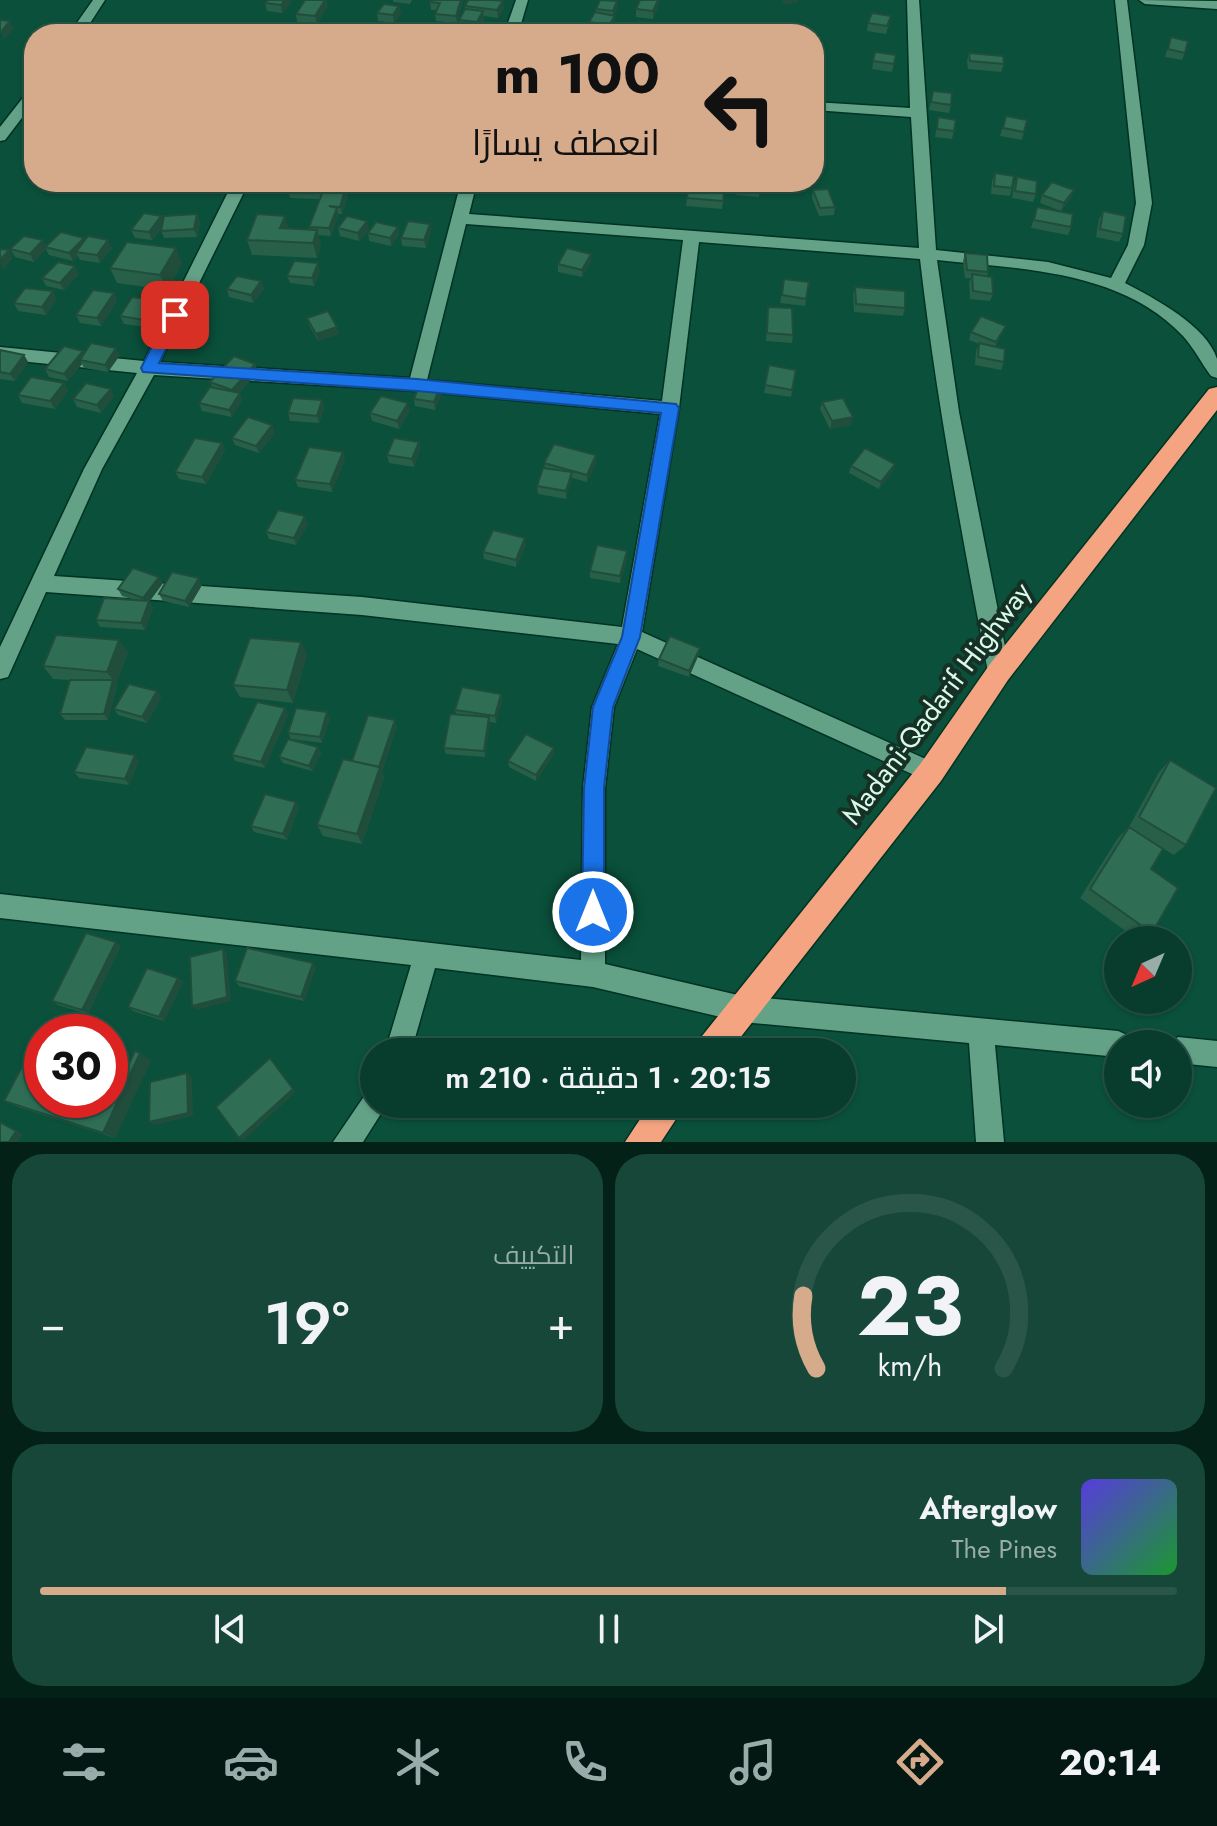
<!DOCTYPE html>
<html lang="ar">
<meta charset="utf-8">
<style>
body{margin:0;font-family:Jost,Cairo,sans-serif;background:#164738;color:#f1f3f6;direction:rtl;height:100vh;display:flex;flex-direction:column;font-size:30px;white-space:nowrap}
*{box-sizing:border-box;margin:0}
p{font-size:26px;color:#98ada9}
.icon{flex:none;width:44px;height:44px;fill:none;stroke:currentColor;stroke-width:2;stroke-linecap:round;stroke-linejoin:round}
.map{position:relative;height:1142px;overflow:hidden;direction:ltr}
.side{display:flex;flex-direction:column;gap:12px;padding:12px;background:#042118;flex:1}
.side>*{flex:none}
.hud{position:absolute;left:24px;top:24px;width:800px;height:168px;border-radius:32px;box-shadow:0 2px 6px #0004,0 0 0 2px #295648;direction:rtl;background:#d6ab8b;color:#111;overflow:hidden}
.needle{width:52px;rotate:224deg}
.fabs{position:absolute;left:1104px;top:926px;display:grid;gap:16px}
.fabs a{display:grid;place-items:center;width:88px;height:88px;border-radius:50%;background:#083c2c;box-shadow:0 2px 6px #0004,0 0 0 2px #295648;font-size:40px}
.speed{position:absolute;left:24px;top:1014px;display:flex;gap:16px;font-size:40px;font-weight:700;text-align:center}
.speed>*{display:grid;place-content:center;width:104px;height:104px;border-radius:50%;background:#083c2c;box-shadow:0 2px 6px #0004,0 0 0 2px #295648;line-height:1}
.speed .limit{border:12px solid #d22;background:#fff;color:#111}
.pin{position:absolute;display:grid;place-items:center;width:68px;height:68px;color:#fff;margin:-34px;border-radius:16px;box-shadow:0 4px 12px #0006}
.me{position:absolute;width:88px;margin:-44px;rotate:0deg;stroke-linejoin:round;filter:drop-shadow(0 0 6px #0008)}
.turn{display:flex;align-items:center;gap:28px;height:168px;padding:0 32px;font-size:36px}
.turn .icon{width:104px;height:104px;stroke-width:2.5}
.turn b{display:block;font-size:56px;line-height:68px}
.big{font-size:60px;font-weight:600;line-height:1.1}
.side .tile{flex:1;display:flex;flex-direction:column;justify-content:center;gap:12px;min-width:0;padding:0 28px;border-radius:32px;background:#164738}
.side .dial{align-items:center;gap:0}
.dial svg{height:208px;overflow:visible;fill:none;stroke:#295648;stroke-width:7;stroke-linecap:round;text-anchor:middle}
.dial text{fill:#f1f3f6;stroke:none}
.song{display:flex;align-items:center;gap:24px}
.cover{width:96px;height:96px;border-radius:12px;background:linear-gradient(135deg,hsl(250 70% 55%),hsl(130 70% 35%))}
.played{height:8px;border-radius:4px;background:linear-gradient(90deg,#d6ab8b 85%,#295648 85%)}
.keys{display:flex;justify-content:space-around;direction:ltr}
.heat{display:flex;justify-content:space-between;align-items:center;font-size:44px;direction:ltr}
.side .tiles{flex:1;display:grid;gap:12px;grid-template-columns:1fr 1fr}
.tile:last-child{grid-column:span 2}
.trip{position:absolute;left:360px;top:1038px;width:496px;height:80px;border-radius:40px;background:#083c2c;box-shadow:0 2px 6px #0004,0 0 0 2px #295648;font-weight:600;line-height:80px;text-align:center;direction:rtl}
.tab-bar{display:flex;height:128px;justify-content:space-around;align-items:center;background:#031812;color:#98ada9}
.tab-bar .icon{width:56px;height:56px}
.tab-bar .current{color:#d6ab8b}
.tab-bar b{font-size:36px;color:#f1f3f6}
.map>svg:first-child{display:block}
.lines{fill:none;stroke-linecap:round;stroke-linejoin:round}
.minor-casing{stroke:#003323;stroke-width:3}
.highway-casing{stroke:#003323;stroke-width:3}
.minor{fill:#64a288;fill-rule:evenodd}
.highway{fill:#f4a480;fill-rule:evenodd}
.wall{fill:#285f49}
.shaded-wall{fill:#214d3c}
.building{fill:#2f6e55;stroke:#214d3c;stroke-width:2}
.route{fill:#1a73e8;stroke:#114b97;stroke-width:2}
.labels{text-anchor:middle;stroke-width:8;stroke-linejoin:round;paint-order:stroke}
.street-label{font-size:28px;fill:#d9f9ea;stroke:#163025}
</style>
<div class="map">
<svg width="1217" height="1142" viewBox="0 0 1217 1142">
<rect width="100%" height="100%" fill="#0a503a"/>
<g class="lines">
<g class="minor-casing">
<path id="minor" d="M93,0H105L83,34H69Z
M516,0H528L518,34H504Z
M907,0H919L936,250L1048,262L1111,278L1128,245L1136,203L1115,0H1127L1152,203L1144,245L1125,283C1154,298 1207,326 1217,359C1217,364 1217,373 1217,378L1211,376C1202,364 1194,348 1183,336C1121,270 1020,269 937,260L959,412L1010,672L1007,679L999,681L991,679L988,672C962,535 936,398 920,259L699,242L679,408L642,632L939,765L942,772L939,779L931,782L923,779L637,649L614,707L605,788V964L742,996L1118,1031L1127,1035L1131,1044H1118V1057L995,1045L1004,1142H976L969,1043L742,1022L593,987L435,968L411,1052H385L411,965L0,918V894L581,960L583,788L592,707L618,644L362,615L46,592L8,677L0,679V647L84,469L137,373L0,359V347L144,361L233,182H249L160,362L410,378L461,182H477L469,214L919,248L911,117L814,110V102L910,108ZM466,224L683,240L662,401L427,380ZM154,375L417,391L660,414L622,627L362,597L54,576L102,469Z
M1139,0L1217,1V9L1145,4Z
M34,89V102L5,140L0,141V127L29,90Z
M1178,1037L1217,1041V1067L1178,1063V1044H1168Z
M374,1091V1104H387L363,1142H333L365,1095Z"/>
</g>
<g class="highway-casing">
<path id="highway" d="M1217,387V410L1008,680L941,781L729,1052H693L698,1041L921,763L990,664L1209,389Z
M650,1104H686L661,1142H625Z"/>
</g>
<use href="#minor" class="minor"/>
<use href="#highway" class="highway"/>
</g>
<path class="wall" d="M268,0H290L291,3L282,13L267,11L265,3Z
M305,0H326L327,7L317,24L297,22L296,14Z
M393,0H412L410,4L393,2Z
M463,0L457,23L436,21L435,14L436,10H431L430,2Z
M659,0L658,7L653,19L636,17V9Z
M617,1V9L614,16L615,24L609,33L589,30V22L596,12V9Z
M399,6L401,14L394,23L378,21L377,13Z
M465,6L504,9L498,18L484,16V19L478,30L460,27L459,20L465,9Z
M868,23L889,24L886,34L867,31Z
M1171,37L1185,53L1182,60L1165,57Z
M875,52L896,55L892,72L872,69Z
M969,53L1004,64L1001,72L968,69L967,61Z
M933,91L951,105L949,113L929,110Z
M1006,116L1027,120L1022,140L1000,136Z
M938,117L954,131L952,139L935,137Z
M995,173L1012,188L1010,196L991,194L992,181Z
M1017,177L1036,194L1033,202L1012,198L1014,185Z
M291,182H377L373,191L353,189L352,184L348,187L349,191L342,214H338L331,236L318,235L321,245L317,258L252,255L247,240L285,216L288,228L310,230L309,227L320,199L290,198L288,190Z
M737,182H761L759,197L736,195Z
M689,184L725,187L722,209L686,206Z
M813,190L835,207L834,215L819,216L812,198Z
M1074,190L1071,198L1061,211L1040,203L1042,195Z
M1037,207L1071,227L1068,235L1031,228Z
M1103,211L1123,234L1119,242L1096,237L1099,219Z
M197,214L200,222L197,237L164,238L161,231L162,227L152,240L135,238L131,230L161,216L163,221Z
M430,224L431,232L426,248L402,246L401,238Z
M398,227L399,235L391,246L369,241L368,233Z
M338,228L369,229L359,241L340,236Z
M85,240L112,248L100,263L80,260L78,256L73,261L49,255L46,249L34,262L15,257L10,249L46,246Z
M965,253L988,272L987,276L993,294L990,301L970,299L969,282L971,278H965L963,261Z
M591,261L582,277L558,272V264Z
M182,263L167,290L117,283L110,268Z
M320,271L314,286L290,283L287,276Z
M79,274L64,290L46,286L42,278Z
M784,279L809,282L805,306L780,303Z
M261,281L264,289L253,303L229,297L227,289Z
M855,287L905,308L903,316L854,312L853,295Z
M114,293L117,301L101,326L80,323L76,315Z
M57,299L46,315L18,311L14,303Z
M156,300L159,308L147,327L124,324L120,316Z
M768,307L793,335L792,343L766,341Z
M307,318L339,334L318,341L309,325Z
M1006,326L995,347L1004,362L1001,370L975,365L976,351L979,344L969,340L971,332Z
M0,350L24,355L28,362L15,381L0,379Z
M83,351L84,353L120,355L108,372L84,368L82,364L68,381L49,377L45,369Z
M255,364L258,372L239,393L242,400L232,417L202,411L199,403L213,388L210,382Z
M769,365L796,370L791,397L764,393Z
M64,383L68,391L55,409L22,403L18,395Z
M443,390L435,410L415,406L414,399Z
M114,396L101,413L77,407L73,399Z
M322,400L324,408L319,423L290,421L288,413Z
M822,402L851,425L830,429L820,409Z
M410,411L399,429L372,421L370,413Z
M275,433L259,453L235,445L232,438Z
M419,442L420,450L414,467L389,463L387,455Z
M222,443L225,450L206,484L179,479L175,472Z
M345,459L332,492L298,487L295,480Z
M544,463H596L587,482L572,478L566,499L538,494L537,486L545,468Z
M851,466L893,471L879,489L849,473Z
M308,524L296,545L269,539L266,532Z
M526,545L516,567L484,559L483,552Z
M627,558L620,583L590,578V571Z
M159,577L163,583L149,602L153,608L145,630L100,627L96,620L135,600L122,596L118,589Z
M202,585L189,607L163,601L159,594Z
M119,640L128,653L116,684L117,686L108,720H65L60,714L69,680L53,679L43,666Z
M301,642L307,655L293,703L240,697L233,685Z
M700,648L699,654L689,677L658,666L659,659Z
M157,691L161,698L147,723L118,715L114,709Z
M501,694L502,700L496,723L490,722L485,757L446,754L444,748L456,714L455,710Z
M285,708L288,715L265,768L235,761L232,755Z
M330,718L322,743L291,739L288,733Z
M397,726L382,772L384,778L362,844L323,836L317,825L352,761Z
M318,747L321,753L312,771L283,763L279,757Z
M554,754L536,781L509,767L508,761Z
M1170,760L1186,845L1174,855L1137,833L1151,869L1152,933L1142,940H1138L1080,898L1118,838L1129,827L1159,772Z
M139,761L129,785L79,778L74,772Z
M299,807L287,840L254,832L251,826Z
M121,946L88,1014L58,1005L52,1001Z
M316,967L304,1001L239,986L235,981Z
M178,978L183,982L164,1021L133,1011L128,1007Z
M151,1060L115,1138L18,1107L4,1101L117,1089Z
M1156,1104H1178L1171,1107Z"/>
<path class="shaded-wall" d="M285,0H290L291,3L282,13L281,5Z
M325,0L327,7L317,24L315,16Z
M461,0H463L457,23L456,16Z
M659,0L658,7L653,19V11Z
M783,0H798L797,3L782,5Z
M503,1L504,9L498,18L497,10Z
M617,1V9L613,19V11Z
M399,6L401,14L394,23L393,15Z
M483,11L484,19L478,30L477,22Z
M615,16V24L609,33V25Z
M10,21L14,28L4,40L1,32Z
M213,27L215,34H208Z
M343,182H352V184L348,187L349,191L342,214L340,207Z
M372,182H377L373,191L372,183Z
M1074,190L1071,198L1061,211L1064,203Z
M337,208L339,216L331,236L329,228Z
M197,214L200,222L197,237L194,229Z
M161,216L164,223L152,240L149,232Z
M285,216L289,231L285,243L280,228Z
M367,221L369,229L359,241L358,233Z
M430,224L431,232L426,248L424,240Z
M398,227L399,235L391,246L390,238Z
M317,230L321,245L317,258L313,243Z
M84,238L88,246L76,252L78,256L73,261L69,253Z
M43,240L47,248L34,262L30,254Z
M108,240L112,248L100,263L97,255Z
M176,248L182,263L167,290L160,275Z
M9,250L13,258L3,270L0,264V260Z
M591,254V261L582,277V270Z
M318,263L320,271L314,286L312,278Z
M75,266L79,274L64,290L60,283Z
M261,281L264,289L253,303L251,295Z
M53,291L57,299L46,315L42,307Z
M114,293L117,301L101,326L97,318Z
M156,300L159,308L147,327L144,320Z
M337,327L339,334L318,341L316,334Z
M116,348L120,355L108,372L105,365Z
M83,351L87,358L80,360L82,364L68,381L64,374Z
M24,355L28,362L15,381L10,374Z
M255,364L258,372L235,397L232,390Z
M64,383L68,391L55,409L50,401Z
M442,383L443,390L435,410L434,402Z
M111,389L114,396L101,413L97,405Z
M240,393L242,400L232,417L229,410Z
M322,400L324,408L319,423L317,416Z
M408,403L410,411L399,429L397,421Z
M853,417L851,425L830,429L832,421Z
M272,425L275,433L259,453L256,446Z
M419,442L420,450L414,467L412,459Z
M222,443L225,450L206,484L202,477Z
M343,452L345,459L332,492L330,484Z
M596,455V463L587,482V475Z
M895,464L893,471L879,489L881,482Z
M572,472V480L566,499V491Z
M305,516L308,524L296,545L294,538Z
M525,538L526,545L516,567V560Z
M627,551V558L620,583V576Z
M159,577L163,583L149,602L153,608L145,630L141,623L147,604L143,598Z
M199,578L202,585L189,607L185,601Z
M119,640L128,653L116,684L117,686L108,720L104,714L113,680L107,672Z
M301,642L307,655L293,703L287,690Z
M700,648L699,654L689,677V671Z
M157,691L161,698L147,723L142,717Z
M501,694L502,700L496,723L495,716Z
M285,708L288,715L265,768L261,762Z
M327,712L330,718L322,743L320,737Z
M489,717L490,723L485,757L484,751Z
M395,720L397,726L382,772L384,778L362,844L357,834Z
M318,747L321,753L312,771L309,766Z
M554,748V754L536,781V775Z
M135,755L139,761L129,785L125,779Z
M296,802L299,807L287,840L283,834Z
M116,942L121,946L88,1014L82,1010Z
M223,949L227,953L231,1001L197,1010L192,1006Z
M313,963L316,967L304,1001L301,997Z
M178,978L183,982L164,1021L159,1017Z
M140,1053L151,1060L115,1138L103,1133Z
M270,1058L296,1092L243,1141L239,1138Z
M187,1073L192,1077L193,1116L155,1125L149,1122Z
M0,1122L23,1134L18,1142H9Z"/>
<path class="building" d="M268,0H285L281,5L265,3Z
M305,0H325L315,16L296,14Z
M431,0H461L456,16L435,14L440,3L430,2Z
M468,0H493L503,1L497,10L465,6Z
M600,0L617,1L613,11L596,9Z
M640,0H658L653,11L636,9Z
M384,4L399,6L393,15L377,13Z
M465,9L483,11L477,22L459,20Z
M595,12L615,16L609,25L589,22Z
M872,13L891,16L887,26L868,23Z
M0,20L10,21L1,32H0Z
M638,22L655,23L652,34L634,33Z
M198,25L213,27L208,34H191Z
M663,26L683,30L681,34H658Z
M786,29L804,31L803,34H785Z
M1171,37L1188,41L1185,53L1168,49Z
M875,52L896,55L894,64L873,61Z
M969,53L1003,56L1004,64L970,61Z
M933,91L952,93L951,105L931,102Z
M1006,116L1027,120L1024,132L1003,128Z
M938,117L956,120L954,131L937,129Z
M995,173L1014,176L1012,188L994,186Z
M1017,177L1037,181L1036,194L1015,191Z
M291,182L347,183L340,207L329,206L337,208L329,228L309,227L323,191L288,190Z
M1052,182L1074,190L1064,203L1042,195Z
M689,184L725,187L723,201L687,198Z
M828,189L835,207L820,208L813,190Z
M1037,207L1073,214L1071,227L1034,220Z
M1103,211L1126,216L1123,234L1100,229Z
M144,213L161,216L149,232L131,230Z
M197,214L194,229L161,231L164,216Z
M257,214L285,216L280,228L317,230L313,243L247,240Z
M347,216L367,221L358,233L338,228Z
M408,221L430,224L424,240L401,238Z
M376,222L398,227L390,238L368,233Z
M61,232L84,238L69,253L45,247Z
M24,236L43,240L30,254L10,249Z
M88,236L108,240L97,255L76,252Z
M127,242L176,248L160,275L110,268Z
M567,248L591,254L582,270L558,264Z
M0,249L9,250L0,260Z
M965,253L987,255L988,272L967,270Z
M294,261L318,263L312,278L287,276Z
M58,262L75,266L60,283L42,278Z
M972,274L992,277L993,294L973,291Z
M237,276L261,281L251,295L227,289Z
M784,279L809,282L806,299L782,295Z
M855,287L905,291V308L856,304Z
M25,288L53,291L42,307L14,303Z
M93,290L114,293L97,318L76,315Z
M132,297L156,300L144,320L120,316Z
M768,307L792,308L793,335L767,333Z
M328,311L337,327L316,334L307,318Z
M981,316L1006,326L996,342L971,332Z
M91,343L116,348L105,365L80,360Z
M979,343L1005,349L1004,362L978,357Z
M64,346L83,351L64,374L45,369Z
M0,350L24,355L10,374L0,372Z
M234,356L255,364L232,390L210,382Z
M769,365L796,370L792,390L765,385Z
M31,377L64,383L50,401L18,395Z
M421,380L442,383L434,402L414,399Z
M86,383L111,389L97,405L73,399Z
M210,387L240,393L229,410L199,403Z
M381,396L408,403L397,421L370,413Z
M293,398L322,400L317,416L288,413Z
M843,398L853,417L832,421L822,402Z
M248,417L272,425L256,446L232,438Z
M195,438L222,443L202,477L175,472Z
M394,438L419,442L412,459L387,455Z
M554,444L596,455L587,475L544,463Z
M309,447L343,452L330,484L295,480Z
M865,448L895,464L881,482L851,466Z
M543,468L572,472L566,491L537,486Z
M278,510L305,516L294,538L266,532Z
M493,530L525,538L516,560L483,552Z
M597,545L627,551L620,576L590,571Z
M133,568L159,577L143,598L118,589Z
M172,572L199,578L185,601L159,594Z
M104,598L149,601L141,623L96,620Z
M56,635L119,640L107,672L43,666Z
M670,636L700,648L689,671L659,659Z
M250,638L301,642L287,690L233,685Z
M70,680H113L104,714H60Z
M129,684L157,691L142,717L114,709Z
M462,687L501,694L495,716L455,710Z
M257,702L285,708L261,762L232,755Z
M296,708L327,712L320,737L288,733Z
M450,714L489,717L484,751L444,748Z
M368,715L395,720L379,767L352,761Z
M526,734L554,748L536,775L508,761Z
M288,739L318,747L309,766L279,757Z
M86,747L135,755L125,779L74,772Z
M343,759L380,767L357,834L317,825Z
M1170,760L1216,788L1186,845L1139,817Z
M265,794L296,802L283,834L251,826Z
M1129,827L1163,849L1151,869L1178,888L1152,933L1090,889Z
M86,933L116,942L82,1010L52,1001Z
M247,948L313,963L301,997L235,981Z
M223,949L227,997L192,1006L190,957Z
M147,968L178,978L159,1017L128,1007Z
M135,1051L140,1053L103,1133L4,1101L25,1061L42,1066V1100H110V1087L117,1089Z
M270,1058L293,1089L239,1138L216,1107Z
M187,1073L188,1113L149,1122L150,1082Z
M0,1122L16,1131L9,1142H0Z"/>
<path class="route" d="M175,310L183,315L159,363L417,379L676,404L679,408L640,637L613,707L604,788V912L601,920L593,923L585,920L582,912L584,788L593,707L622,637L661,413L417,391L143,372L141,368L168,315Z"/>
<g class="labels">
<g class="street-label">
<text transform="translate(936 703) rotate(-53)" y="10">Madani-Qadarif Highway</text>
</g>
</g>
</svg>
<div class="fabs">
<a><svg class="needle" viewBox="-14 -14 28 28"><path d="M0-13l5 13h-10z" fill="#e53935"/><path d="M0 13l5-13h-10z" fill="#98ada9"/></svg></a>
<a><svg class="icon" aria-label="sound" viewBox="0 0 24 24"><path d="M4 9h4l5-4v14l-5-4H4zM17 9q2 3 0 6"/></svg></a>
</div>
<div class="speed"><div class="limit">30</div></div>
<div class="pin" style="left:175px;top:315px;background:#d93025"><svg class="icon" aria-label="arrive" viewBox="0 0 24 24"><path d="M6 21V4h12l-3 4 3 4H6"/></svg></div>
<svg class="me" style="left:593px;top:912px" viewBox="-20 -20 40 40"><circle r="17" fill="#1a73e8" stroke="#fff" stroke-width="3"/><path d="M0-11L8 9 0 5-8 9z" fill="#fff"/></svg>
<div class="trip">20:15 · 1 دقيقة · 210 m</div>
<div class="hud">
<div class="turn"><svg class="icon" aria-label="left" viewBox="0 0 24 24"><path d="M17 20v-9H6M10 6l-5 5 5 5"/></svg><div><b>100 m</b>انعطف يسارًا</div></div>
</div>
</div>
<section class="side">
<div class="tiles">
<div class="tile dial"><svg viewBox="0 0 100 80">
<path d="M14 69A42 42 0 1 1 86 69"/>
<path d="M14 69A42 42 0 0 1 9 41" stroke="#d6ab8b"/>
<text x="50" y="56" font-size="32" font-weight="700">23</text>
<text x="50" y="72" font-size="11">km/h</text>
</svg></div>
<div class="tile"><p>التكييف</p>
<div class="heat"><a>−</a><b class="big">19°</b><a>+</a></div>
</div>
<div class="tile">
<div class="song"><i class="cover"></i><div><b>Afterglow</b><p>The Pines</p></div></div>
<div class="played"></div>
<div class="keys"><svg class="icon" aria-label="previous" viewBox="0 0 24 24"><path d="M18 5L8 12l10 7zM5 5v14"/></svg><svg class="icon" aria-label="pause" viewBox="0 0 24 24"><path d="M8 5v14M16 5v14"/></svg><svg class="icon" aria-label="next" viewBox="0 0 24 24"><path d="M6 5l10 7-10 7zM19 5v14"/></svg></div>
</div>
</div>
</section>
<nav class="tab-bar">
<b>20:14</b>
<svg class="icon current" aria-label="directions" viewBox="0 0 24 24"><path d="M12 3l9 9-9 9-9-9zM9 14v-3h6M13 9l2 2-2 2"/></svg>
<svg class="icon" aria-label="music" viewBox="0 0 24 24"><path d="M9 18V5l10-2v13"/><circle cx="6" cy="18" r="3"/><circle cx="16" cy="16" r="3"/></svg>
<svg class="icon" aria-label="phone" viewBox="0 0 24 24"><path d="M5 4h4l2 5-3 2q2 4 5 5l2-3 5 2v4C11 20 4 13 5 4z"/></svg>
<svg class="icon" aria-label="climate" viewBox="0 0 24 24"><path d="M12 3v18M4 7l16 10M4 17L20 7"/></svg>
<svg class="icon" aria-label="car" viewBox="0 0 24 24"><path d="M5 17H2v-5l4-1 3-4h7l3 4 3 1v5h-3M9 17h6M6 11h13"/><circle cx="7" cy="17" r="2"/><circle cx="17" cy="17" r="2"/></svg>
<svg class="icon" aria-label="filters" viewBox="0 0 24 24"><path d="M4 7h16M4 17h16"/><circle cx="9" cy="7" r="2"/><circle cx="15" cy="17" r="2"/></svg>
</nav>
